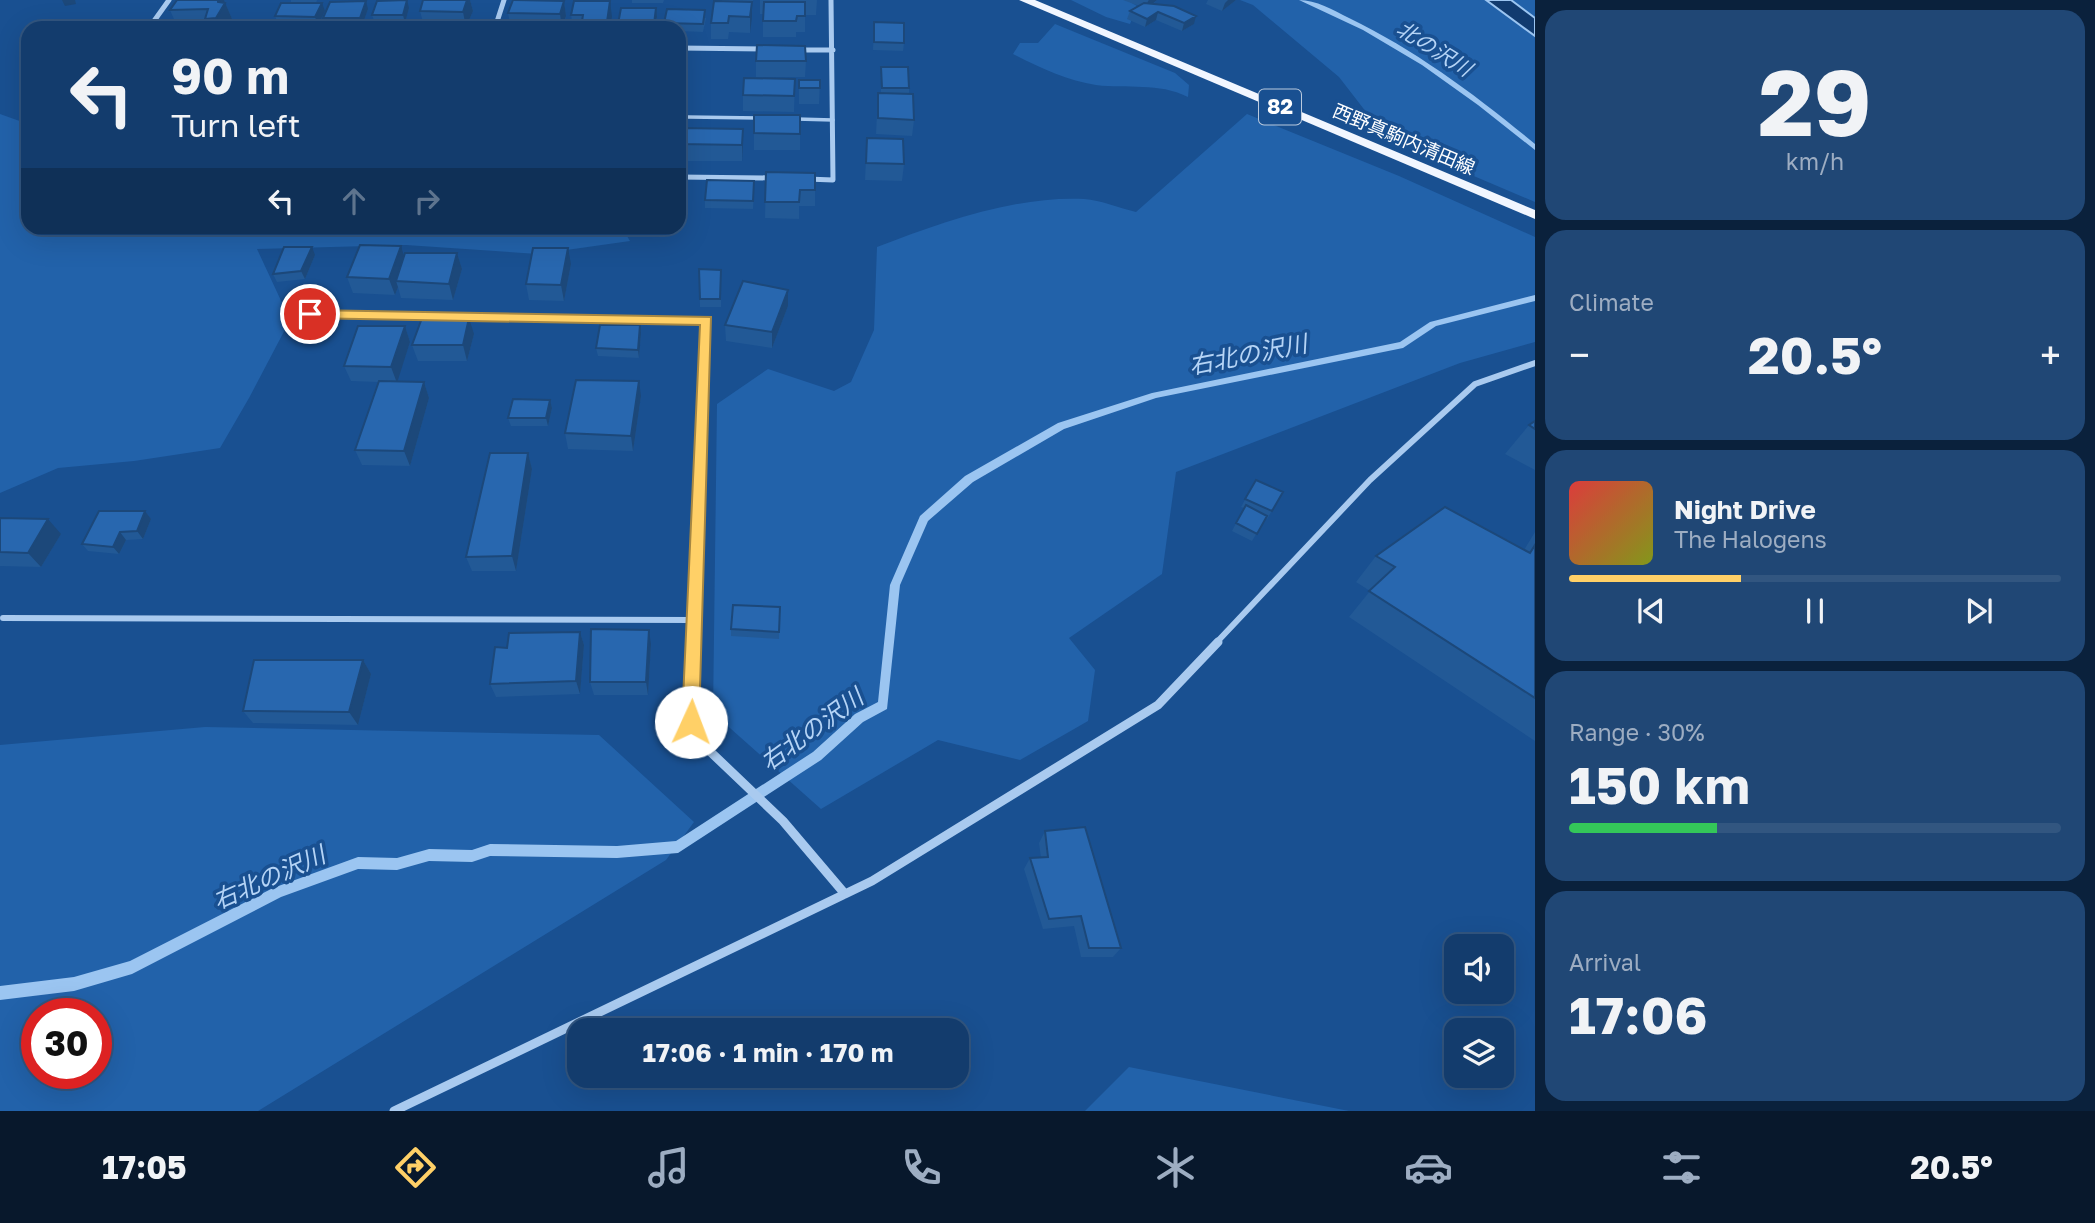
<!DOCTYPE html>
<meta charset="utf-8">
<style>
body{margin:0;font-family:"Golos Text","Noto Sans JP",sans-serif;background:#204775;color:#f1f3f6;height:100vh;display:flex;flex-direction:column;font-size:26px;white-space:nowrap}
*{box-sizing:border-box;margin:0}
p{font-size:23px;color:#9dadc2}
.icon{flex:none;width:38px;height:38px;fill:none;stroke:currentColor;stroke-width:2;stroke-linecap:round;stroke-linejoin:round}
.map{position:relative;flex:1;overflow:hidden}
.drawer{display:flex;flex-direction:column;gap:10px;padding:10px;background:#0a213c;width:560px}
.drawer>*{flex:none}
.banner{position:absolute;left:21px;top:21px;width:665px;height:214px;border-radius:21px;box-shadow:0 7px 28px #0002,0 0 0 2px #325680;background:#133c6d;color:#f1f3f6;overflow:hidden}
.tools{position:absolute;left:1444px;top:934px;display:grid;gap:14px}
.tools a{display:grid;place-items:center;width:70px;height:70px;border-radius:14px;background:#133c6d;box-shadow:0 7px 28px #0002,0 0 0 2px #325680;font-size:35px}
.speed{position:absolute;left:21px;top:998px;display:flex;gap:14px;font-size:35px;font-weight:700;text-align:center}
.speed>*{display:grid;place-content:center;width:91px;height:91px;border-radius:50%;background:#133c6d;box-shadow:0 7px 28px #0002,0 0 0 2px #325680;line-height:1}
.speed .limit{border:10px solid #d22;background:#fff;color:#111}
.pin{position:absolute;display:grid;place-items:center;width:60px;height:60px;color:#fff;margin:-30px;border:4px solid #fff;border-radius:50%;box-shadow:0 2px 7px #0007}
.me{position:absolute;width:77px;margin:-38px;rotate:2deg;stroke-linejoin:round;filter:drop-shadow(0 0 5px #0008)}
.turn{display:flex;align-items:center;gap:24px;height:147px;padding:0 35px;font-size:32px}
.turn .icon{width:91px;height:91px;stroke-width:2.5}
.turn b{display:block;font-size:49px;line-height:60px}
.lanes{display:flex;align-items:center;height:66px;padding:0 35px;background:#0003;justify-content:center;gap:35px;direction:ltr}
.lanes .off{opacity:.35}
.big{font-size:52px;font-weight:700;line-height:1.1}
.drawer .widget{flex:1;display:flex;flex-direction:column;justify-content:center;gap:10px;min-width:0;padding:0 24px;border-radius:21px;background:#204775}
.drawer .dial{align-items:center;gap:0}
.dial b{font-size:91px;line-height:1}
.song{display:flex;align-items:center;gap:21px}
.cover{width:84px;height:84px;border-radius:10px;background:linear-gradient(135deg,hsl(0 70% 55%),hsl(70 70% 35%))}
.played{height:7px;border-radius:4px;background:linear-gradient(90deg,#ffd067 35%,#325680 35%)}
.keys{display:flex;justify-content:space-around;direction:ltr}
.heat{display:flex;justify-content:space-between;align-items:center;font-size:38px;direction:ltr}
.charge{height:10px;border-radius:5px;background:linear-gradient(90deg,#34c759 30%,#325680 0)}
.trip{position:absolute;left:567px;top:1018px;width:402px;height:70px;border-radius:21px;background:#133c6d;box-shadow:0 7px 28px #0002,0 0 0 2px #325680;font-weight:700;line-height:70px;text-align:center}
.tabs{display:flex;height:112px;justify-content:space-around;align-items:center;background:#08182c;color:#9dadc2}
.tabs .icon{width:49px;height:49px}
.tabs .active{color:#ffd067}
.tabs b{font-size:32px;color:#f1f3f6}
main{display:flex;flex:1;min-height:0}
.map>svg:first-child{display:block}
.green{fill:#2262aa;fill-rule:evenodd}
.water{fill:#113b6f;stroke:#9bc5f1;stroke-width:2}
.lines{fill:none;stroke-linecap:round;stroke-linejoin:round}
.stream{fill:#9bc5f1;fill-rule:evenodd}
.service{stroke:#a9caef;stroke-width:3.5}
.minor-far2{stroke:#a9caef;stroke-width:5}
.minor-far1{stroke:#a9caef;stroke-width:6}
.minor{stroke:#a9caef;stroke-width:9}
.primary{fill:#f1f6ff;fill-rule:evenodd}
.wall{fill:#225996}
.shaded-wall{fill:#1c487a}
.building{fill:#2867af;stroke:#1c487a;stroke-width:2}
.route{fill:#ffd067;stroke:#a68743;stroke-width:2}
.labels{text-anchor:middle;stroke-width:7;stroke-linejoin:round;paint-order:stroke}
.far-street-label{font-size:19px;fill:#fff;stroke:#195091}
.far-water-label{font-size:21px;font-style:italic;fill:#b5d4f6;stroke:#195091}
.shield{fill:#195091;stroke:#bacade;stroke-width:2}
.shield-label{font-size:21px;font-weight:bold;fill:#fff}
.water-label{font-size:24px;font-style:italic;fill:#b5d4f6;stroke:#195091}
</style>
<main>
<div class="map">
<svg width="1535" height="1111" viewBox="0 0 1535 1111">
<rect width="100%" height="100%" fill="#195091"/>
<path class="green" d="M1071,0H1127L1137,6L1130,24L1106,17Z
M1240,0H1535V202L1387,139L1339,77L1253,5Z
M1055,24L1175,73L1189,85L1188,97C1158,82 1128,89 1096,85C1068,81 1038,67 1013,54L1020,43H1038Z
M0,114L28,124V228H622L630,241L538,254L406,245L257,249L290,320L249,398L220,448L134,461L58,468L0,493Z
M1247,114L1399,176L1535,237V342L1460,363L1176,472L1162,574L1069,638L1095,670L1088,721L1020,760L938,740L821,809L713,713L717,404L768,369L834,391L851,382L874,330L877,247C941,223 1013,196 1084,199C1101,200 1119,208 1136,212Z
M205,727L599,735L694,822L666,860L258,1111H0V745ZM37,1013H96V1073H37Z
M1129,1067L1349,1111H1085Z"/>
<path class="water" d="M1486,0H1511L1535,18V36Z"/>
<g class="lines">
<path class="stream" d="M1299,0C1316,0 1333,10 1349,18C1417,51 1477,96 1535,144V150L1478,105L1422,65L1363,30Z
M1535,295V301L1436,326L1403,348L1156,398L1064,429L973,482L928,521L900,585L887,709L863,722L821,760L678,853L617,858L490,856L472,862L429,861L397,870L358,869L281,897L132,974L74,991L0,1000V986L74,977L130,961L273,888L358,857L397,858L429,849L472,850L490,844L617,846L676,841L813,752L855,714L878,702L890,585L920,516L965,476L1058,423L1152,393L1400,342L1430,322Z"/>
<path class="service" d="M688,117L759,118
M796,119L833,120"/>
<path class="minor-far2" d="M149,28L169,0
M495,28L504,0
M679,48L765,49
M798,50H833
M679,177L774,178
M807,179L833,180L831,0"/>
<path class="minor-far1" d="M310,314L707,320L694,643
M3,618L695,620
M1216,643L1370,480L1475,384L1535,363"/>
<path class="minor" d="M694,642L691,722L697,739L783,821L845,894
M394,1111L872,881L1158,705L1218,642"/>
<path class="primary" d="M1019,0H1035L1535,210V219Z"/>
</g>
<path class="wall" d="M177,0H224L232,19L226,28H208L207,25L177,26L170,10Z
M291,0H317L316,3L325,11L318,25L278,24L275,16L291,3Z
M423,0H470L473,11L466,27L424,26L420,11Z
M632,0H664L663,3H632Z
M722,0H753L752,6L750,33L729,32L728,39H711V23Z
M760,0H817L816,15H805V32H796V37H763V14H760Z
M1123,0H1157L1153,4L1194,24L1182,31L1156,20L1145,27L1127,19L1130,11L1139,6Z
M1208,0H1236L1222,11L1206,4Z
M564,1L566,16L563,28H511L508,13Z
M574,1L612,17L610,28H573L571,15Z
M409,8L405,23H375L372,15Z
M656,8L657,17L655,28H619L618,24Z
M368,9L362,26H326L323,18Z
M706,18L703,32L679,31V28H665L664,23Z
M874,22L904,43L903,51L873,50Z
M756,61H806L805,77H756Z
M881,67L909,88V94L914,120L912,136L876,134L878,93H881Z
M795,79L794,112L743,111V95Z
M799,80H820L819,104H799Z
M754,115H800V150H754Z
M743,129L742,161H681L680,144Z
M867,138L904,164L902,181L865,180Z
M766,172L815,190V206H799V219L765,218Z
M754,189L753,209L705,208V200Z
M457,253L462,269L453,300L401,298L398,287L395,295L353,293L347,277L404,256Z
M315,255L305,279L277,282L273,274Z
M571,264L564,301L529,300L526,284Z
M699,269L721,270V307H700Z
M788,290V306L772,348L726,341L725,325Z
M640,325L641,333L639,358L598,356L596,348Z
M405,326L410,342L397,381L424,382L429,398L410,466L362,465L355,450L378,382L351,381L344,366Z
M474,334L467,361H418L412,345Z
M641,396L633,451L568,449L565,433Z
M550,400L552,408L548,426H511L508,418Z
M1535,421V470L1505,454L1529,425Z
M528,453L532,469L516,571H472L466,557Z
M1256,480L1283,492L1267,519L1266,518L1252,541L1232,531L1244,508L1241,507Z
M145,511L151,519L143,539L126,540L119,554L88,551L82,544Z
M0,518L61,534L41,567L0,566Z
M1535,532V741L1349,617L1370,591L1356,582L1376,556L1524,550Z
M780,607L779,639L731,636V629Z
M580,632L584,645L580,694L496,697L490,684L507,648Z
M651,644L648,695H594L590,682Z
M363,660L371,674L358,725L253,723L243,711Z
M1045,831L1121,948L1113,957H1081L1074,926L1043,929L1024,869L1030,858H1041L1039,843Z"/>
<path class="shaded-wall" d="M62,0H75L76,4L65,6Z
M218,0H224L232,19L226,28H220L216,18Z
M407,0L409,8L405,23L403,15Z
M467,0H470L473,11L466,27L463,12Z
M1149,0H1157L1146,9L1148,1Z
M1228,0H1236L1222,11L1225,3Z
M366,1L368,9L362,26L360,18Z
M564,1L566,16L562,28L560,14Z
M610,1L612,17L610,28H607V22Z
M752,2V18L750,33V17Z
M322,3L325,11L318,25L315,17Z
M656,8L657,17L654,28V24Z
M1158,12L1156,20L1145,27L1147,19Z
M1196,16L1194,24L1182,31L1184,23Z
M743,129V145L742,161V145Z
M401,246L406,263L396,281L398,287L395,295L389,279Z
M312,247L315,255L305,279L301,271Z
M568,248L571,264L564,301L561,285Z
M457,253L462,269L453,300L449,284Z
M788,290V306L772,348V332Z
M469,318L474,334L467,361L463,345Z
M640,325L641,333L639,358L638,350Z
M405,326L410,342L397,383L391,367Z
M639,381L641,396L633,451L631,436Z
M424,382L429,398L410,466L404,451Z
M550,400L552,408L548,426L546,418Z
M528,453L532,469L516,571L512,556Z
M145,511L151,519L143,539L137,531Z
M48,519L61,534L41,567L28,553Z
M120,532L126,540L119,554L113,547Z
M649,630L651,644L648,695L646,682Z
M580,632L584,645L580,694L576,681Z
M363,660L371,674L358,725L349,712Z"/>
<path class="building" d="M177,0H218V2L225,3L216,18L205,19L208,9L170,10Z
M407,0L403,15H372L377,1Z
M423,0H467L463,12L420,11Z
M513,0H514L564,1L560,14L508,13Z
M366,1L360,18H323L330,2Z
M574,1H610L607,22L582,21L583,15H571Z
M714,1L752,2L750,17L729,16L728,23H711Z
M764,2H805V16H797L796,21H763Z
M281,3H322L315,17L275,16Z
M1144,3L1174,6L1196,16L1184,23L1158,12L1147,19L1130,11Z
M621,8H656L654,24H618Z
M667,9L705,10L703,24L664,23Z
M874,22L904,23V43L874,42Z
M757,45L805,46L806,61H756Z
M881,67H908L909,88H882Z
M744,78L795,79L794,96L743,95Z
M799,80H820V88H799Z
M878,93L913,94L914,120L878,118Z
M754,115H800V134L754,133Z
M682,128L743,129L742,145L680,144Z
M867,138L903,139L904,164L866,163Z
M766,172L815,173V190H800L799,202H765Z
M707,180L754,181L753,201L705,200Z
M360,245L401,246L389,279L347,277Z
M284,247H312L301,271L273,274Z
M533,248H568L561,285L526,284Z
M405,253H457L449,284L396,281Z
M699,269L721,270L720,299H700Z
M743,281L788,290L772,332L725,325Z
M422,318H469L463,345H412Z
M600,325H640L638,350L596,348Z
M358,326H405L391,367L344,366Z
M576,380L639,381L631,436L565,433Z
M379,381L424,382L404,451L355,450Z
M513,399L550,400L546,418H508Z
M1535,421V429L1529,425Z
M490,453H528L512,556L466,557Z
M1256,480L1283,492L1272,511L1245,499Z
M1246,505L1267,516L1257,534L1236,523Z
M1445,507L1530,553L1535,545V698L1369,591L1395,567L1376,556Z
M99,511H145L137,531L120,532L113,547L82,544Z
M0,518L48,519L28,553L0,552Z
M733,605L780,607L779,632L731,629Z
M591,629L649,630L646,682H590Z
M580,632L576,681L490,684L495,647L507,648L509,633Z
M254,660H363L349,712L243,711Z
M1085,827L1121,948H1089L1081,916L1049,919L1030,858L1048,857L1045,831Z"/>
<path class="route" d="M310,310L711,317L699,722L697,727L691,730L684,727L682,722L700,325L305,318L303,314Z"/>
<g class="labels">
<g class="far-street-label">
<text transform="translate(1404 139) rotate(23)" y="7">西野真駒内清田線</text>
</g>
<g class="far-water-label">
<text transform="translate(1434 49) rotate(32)" y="7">北の沢川</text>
</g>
<rect class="shield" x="1259" y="89.5" width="42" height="35" rx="5"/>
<g class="shield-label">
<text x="1280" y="114">82</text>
</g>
<g class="water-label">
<text transform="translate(1248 355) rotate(-11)" y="8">右北の沢川</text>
<text transform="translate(812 730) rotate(-36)" y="8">右北の沢川</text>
<text transform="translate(269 878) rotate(-24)" y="8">右北の沢川</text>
</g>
</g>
</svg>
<div class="tools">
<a><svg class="icon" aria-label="sound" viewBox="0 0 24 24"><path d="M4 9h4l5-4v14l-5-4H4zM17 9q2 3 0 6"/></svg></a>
<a><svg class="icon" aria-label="layers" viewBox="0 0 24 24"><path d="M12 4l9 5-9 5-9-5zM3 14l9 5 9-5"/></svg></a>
</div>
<div class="speed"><div class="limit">30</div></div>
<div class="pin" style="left:310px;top:314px;background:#d93025"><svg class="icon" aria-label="arrive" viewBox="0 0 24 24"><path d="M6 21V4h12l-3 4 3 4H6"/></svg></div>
<svg class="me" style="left:691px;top:722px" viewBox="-20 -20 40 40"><circle r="19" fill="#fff"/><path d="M0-13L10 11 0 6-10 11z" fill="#ffd067"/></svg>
<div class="trip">17:06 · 1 min · 170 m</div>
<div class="banner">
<div class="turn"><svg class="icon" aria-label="left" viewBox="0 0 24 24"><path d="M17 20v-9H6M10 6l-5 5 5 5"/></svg><div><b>90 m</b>Turn left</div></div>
<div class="lanes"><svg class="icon" aria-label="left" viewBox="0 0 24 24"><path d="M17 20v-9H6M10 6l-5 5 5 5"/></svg><svg class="icon off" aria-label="ahead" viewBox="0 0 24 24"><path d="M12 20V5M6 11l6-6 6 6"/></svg><svg class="icon off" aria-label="right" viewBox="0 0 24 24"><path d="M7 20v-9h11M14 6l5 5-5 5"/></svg></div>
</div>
</div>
<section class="drawer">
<div class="widget dial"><b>29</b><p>km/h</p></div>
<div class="widget"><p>Climate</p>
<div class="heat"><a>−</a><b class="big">20.5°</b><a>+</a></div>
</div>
<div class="widget">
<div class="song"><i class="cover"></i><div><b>Night Drive</b><p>The Halogens</p></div></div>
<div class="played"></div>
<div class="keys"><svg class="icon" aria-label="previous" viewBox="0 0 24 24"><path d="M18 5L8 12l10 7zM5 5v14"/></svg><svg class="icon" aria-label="pause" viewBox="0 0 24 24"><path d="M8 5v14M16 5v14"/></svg><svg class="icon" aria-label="next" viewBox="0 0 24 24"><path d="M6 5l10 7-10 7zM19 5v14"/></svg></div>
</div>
<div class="widget"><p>Range · 30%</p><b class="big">150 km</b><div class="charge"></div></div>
<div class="widget"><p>Arrival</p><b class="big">17:06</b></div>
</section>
</main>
<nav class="tabs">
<b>17:05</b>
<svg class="icon active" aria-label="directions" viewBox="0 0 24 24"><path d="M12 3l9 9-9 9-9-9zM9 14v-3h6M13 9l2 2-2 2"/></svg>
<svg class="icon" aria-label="music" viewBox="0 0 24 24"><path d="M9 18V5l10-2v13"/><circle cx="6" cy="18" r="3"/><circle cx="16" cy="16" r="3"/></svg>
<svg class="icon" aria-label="phone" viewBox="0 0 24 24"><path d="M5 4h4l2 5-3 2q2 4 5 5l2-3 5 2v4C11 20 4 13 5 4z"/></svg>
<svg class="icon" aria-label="climate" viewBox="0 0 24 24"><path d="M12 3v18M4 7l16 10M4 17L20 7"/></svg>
<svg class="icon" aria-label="car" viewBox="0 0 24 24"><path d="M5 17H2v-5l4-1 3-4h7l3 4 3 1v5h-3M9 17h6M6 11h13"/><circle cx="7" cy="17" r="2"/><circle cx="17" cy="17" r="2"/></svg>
<svg class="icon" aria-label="filters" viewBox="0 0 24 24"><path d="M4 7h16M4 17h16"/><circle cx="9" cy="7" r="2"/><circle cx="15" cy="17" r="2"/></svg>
<b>20.5°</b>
</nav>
